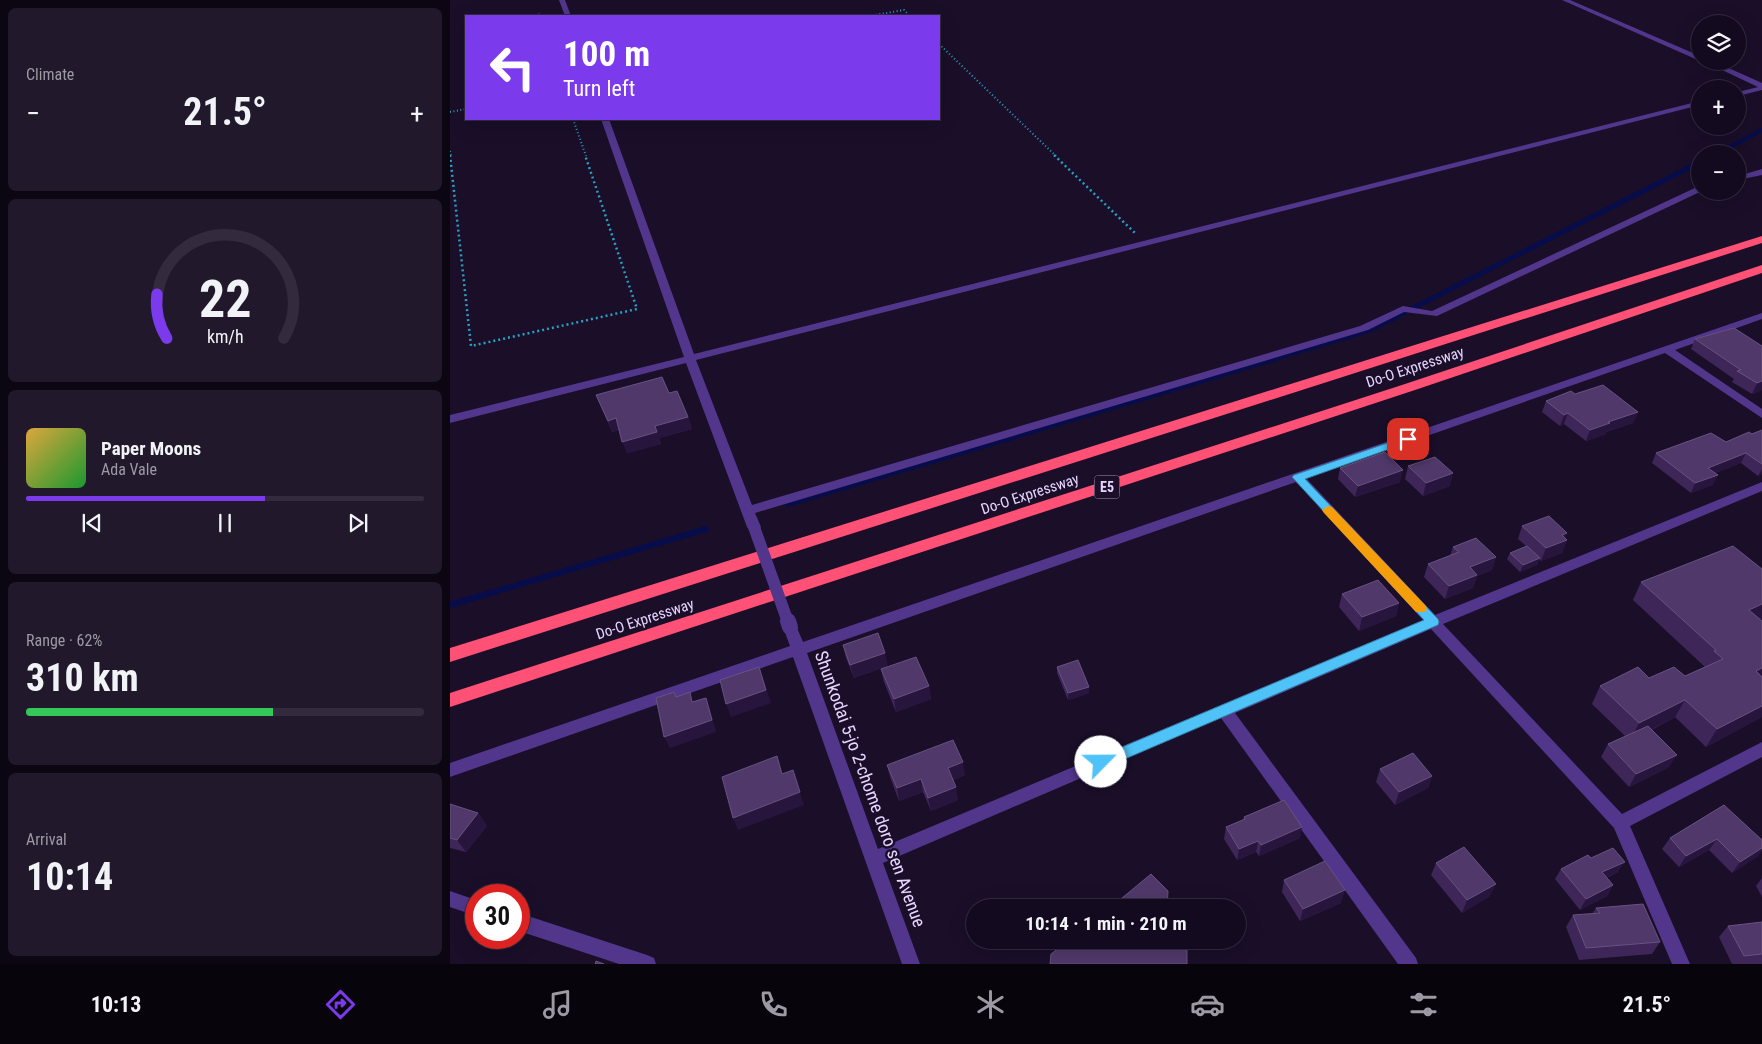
<!DOCTYPE html>
<meta charset="utf-8">
<style>
body{margin:0;font-family:"Roboto Condensed",sans-serif;background:#21182c;color:#f1f3f6;height:100vh;display:flex;flex-direction:column;font-size:19px;white-space:nowrap}
*{box-sizing:border-box;margin:0}
p{font-size:16px;color:#9d9aa4}
.icon{flex:none;width:28px;height:28px;fill:none;stroke:currentColor;stroke-width:2;stroke-linecap:round;stroke-linejoin:round}
.map{position:relative;flex:1;overflow:hidden}
.side{display:flex;flex-direction:column;gap:8px;padding:8px;background:#0b0611;width:450px}
.side>*{flex:none}
.banner{position:absolute;left:15px;top:15px;width:475px;height:105px;border-radius:0px;box-shadow:0 5px 20px #0002,0 0 0 1px #332b3d;background:#7c3aed;color:#fff;overflow:hidden}
.buttons{position:absolute;left:1241px;top:15px;display:grid;gap:10px}
.buttons a{display:grid;place-items:center;width:55px;height:55px;border-radius:50%;background:#140a1f;box-shadow:0 5px 20px #0002,0 0 0 1px #332b3d;font-size:25px}
.speed{position:absolute;left:15px;top:884px;display:flex;gap:10px;font-size:25px;font-weight:700;text-align:center}
.speed>*{display:grid;place-content:center;width:65px;height:65px;border-radius:50%;background:#140a1f;box-shadow:0 5px 20px #0002,0 0 0 1px #332b3d;line-height:1}
.speed .limit{border:8px solid #d22;background:#fff;color:#111}
.pin{position:absolute;display:grid;place-items:center;width:42px;height:42px;color:#fff;margin:-21px;border-radius:10px;box-shadow:0 2px 8px #0006}
.me{position:absolute;width:55px;margin:-28px;rotate:67deg;stroke-linejoin:round;filter:drop-shadow(0 0 4px #0008)}
.turn{display:flex;align-items:center;gap:18px;height:105px;padding:0 15px;font-size:22px}
.turn .icon{width:65px;height:65px;stroke-width:2.5}
.turn b{display:block;font-size:35px;line-height:42px}
.big{font-size:38px;font-weight:700;line-height:1.1}
.side .widget{flex:1;display:flex;flex-direction:column;justify-content:center;gap:8px;min-width:0;padding:0 18px;border-radius:8px;background:#21182c}
.side .dial{align-items:center;gap:0}
.dial svg{height:130px;overflow:visible;fill:none;stroke:#332b3d;stroke-width:7;stroke-linecap:round;text-anchor:middle}
.dial text{fill:#f1f3f6;stroke:none}
.song{display:flex;align-items:center;gap:15px}
.cover{width:60px;height:60px;border-radius:8px;background:linear-gradient(135deg,hsl(40 70% 55%),hsl(130 70% 35%))}
.played{height:5px;border-radius:2px;background:linear-gradient(90deg,#7c3aed 60%,#332b3d 60%)}
.keys{display:flex;justify-content:space-around;direction:ltr}
.heat{display:flex;justify-content:space-between;align-items:center;font-size:28px;direction:ltr}
.charge{height:8px;border-radius:4px;background:linear-gradient(90deg,#34c759 62%,#332b3d 0)}
.trip{position:absolute;left:516px;top:899px;width:280px;height:50px;border-radius:25px;background:#140a1f;box-shadow:0 5px 20px #0002,0 0 0 1px #332b3d;font-weight:700;line-height:50px;text-align:center}
.dock{display:flex;height:80px;justify-content:space-around;align-items:center;background:#08040c;color:#9d9aa4}
.dock .icon{width:35px;height:35px}
.dock .on{color:#7c3aed}
.dock b{font-size:22px;color:#f1f3f6}
main{display:flex;flex:1;min-height:0}
.map>svg:first-child{display:block}
.lines{fill:none;stroke-linecap:round;stroke-linejoin:round}
.stream-far2{stroke:#070d4a;stroke-width:4}
.stream-far1{stroke:#070d4a;stroke-width:5}
.stream{stroke:#070d4a;stroke-width:6}
.path-far1{stroke:#27a1c2;stroke-width:2;stroke-dasharray:1 2.5;stroke-linecap:butt}
.path{stroke:#27a1c2;stroke-width:2.5;stroke-dasharray:2 3;stroke-linecap:butt}
.street{fill:#51368b;fill-rule:evenodd}
.highway{fill:#ff5175;fill-rule:evenodd}
.street-bridge-far1{stroke:#51368b;stroke-width:12}
.street-bridge{stroke:#51368b;stroke-width:16}
.wall{fill:#3e2658}
.shaded-wall{fill:#28153d}
.building{fill:#50396a;stroke:#675281}
.route{fill:#4fc3f7;stroke:#337fa1}
.slow{fill:#f59e0b}
.labels{text-anchor:middle;stroke-width:5;stroke-linejoin:round;paint-order:stroke}
.shield{fill:#1a0e29;stroke:#a99abf;stroke-width:1}
.shield-label{font-size:14px;font-weight:bold;fill:#e6d6ff}
.street-label{font-size:15px;fill:#e6d6ff;stroke:#1a0e29}
.near-street-label{font-size:18px;fill:#e6d6ff;stroke:#1a0e29}
</style>
<main>
<section class="side">
<div class="widget"><p>Climate</p>
<div class="heat"><a>−</a><b class="big">21.5°</b><a>+</a></div>
</div>
<div class="widget dial"><svg viewBox="0 0 100 80">
<path d="M14 69A42 42 0 1 1 86 69"/>
<path d="M14 69A42 42 0 0 1 8 42" stroke="#7c3aed"/>
<text x="50" y="56" font-size="32" font-weight="700">22</text>
<text x="50" y="72" font-size="11">km/h</text>
</svg></div>
<div class="widget">
<div class="song"><i class="cover"></i><div><b>Paper Moons</b><p>Ada Vale</p></div></div>
<div class="played"></div>
<div class="keys"><svg class="icon" aria-label="previous" viewBox="0 0 24 24"><path d="M18 5L8 12l10 7zM5 5v14"/></svg><svg class="icon" aria-label="pause" viewBox="0 0 24 24"><path d="M8 5v14M16 5v14"/></svg><svg class="icon" aria-label="next" viewBox="0 0 24 24"><path d="M6 5l10 7-10 7zM19 5v14"/></svg></div>
</div>
<div class="widget"><p>Range · 62%</p><b class="big">310 km</b><div class="charge"></div></div>
<div class="widget"><p>Arrival</p><b class="big">10:14</b></div>
</section>
<div class="map">
<svg width="1312" height="964" viewBox="0 0 1312 964">
<rect width="100%" height="100%" fill="#1a0e29"/>
<g class="lines">
<path class="stream-far2" d="M1266,154L1312,130"/>
<path class="stream-far1" d="M823,359L920,330L1250,162"/>
<path class="stream" d="M338,504L827,358
M0,605L256,529"/>
<path class="path-far1" d="M419,16L454,10L460,16
M489,44L606,156
M0,112L16,109
M123,119L136,156
M0,151L1,156"/>
<path class="path" d="M0,155L21,346L187,309L135,155
M604,155L685,233"/>
<path class="street" d="M109,0H115L121,16H115Z
M1112,0H1120L1250,56V61Z
M1253,61H1263L1312,83V90L1288,96V92L1308,87Z
M1250,101V105L246,360L302,505L910,326L953,306L982,311L1247,187L1250,186V191H1252L987,316L954,312L918,330L305,513L311,527L309,530H299L297,527L236,363L0,423V415L234,357L151,119H159L244,354Z
M1312,169V175L1288,180V176Z
M1312,313V319L1225,350L1312,409V418L1215,353L856,478L985,615L1312,482V491L993,624L1172,814L1312,742V757L1180,826L1240,964H1222L1164,828L981,629L785,713L966,958L968,964H948L771,718L433,863L470,964H452L343,657L0,777V763L340,646L333,627L335,623L340,622L345,623L353,642ZM846,482L973,620L428,849L357,653Z
M0,891L26,900V916L0,907Z
M69,913L197,955L204,958L206,964H169L69,931Z"/>
<path class="highway" d="M1312,236V243L0,662V648Z
M1312,265V273L965,390L0,707V693L955,384Z"/>
<path class="street-bridge-far1" d="M304,527L338,622"/>
<path class="street-bridge" d="M338,621L340,627"/>
</g>
<path class="wall" d="M1284,328L1312,390L1302,394L1282,382L1284,379L1241,349L1245,339Z
M219,393L238,417L242,429L209,438L211,444L177,453L169,430L162,432L146,395Z
M1125,394L1188,412L1183,423L1156,432V434L1136,441L1114,424L1110,426L1092,412L1096,401Z
M1312,430V474L1308,476L1291,463L1265,473L1263,485L1241,493L1202,463L1206,453L1276,442Z
M958,466L1000,486L973,496L955,479Z
M890,468L950,482L905,497L888,479Z
M1072,526L1115,538L1117,540L1112,553L1091,561L1089,559L1087,565L1070,572L1057,559L1060,553L1076,546L1068,539Z
M1003,547L1046,557L1042,570L1027,576L1023,588L995,599L974,577L978,564L1000,556Z
M1312,569V618L1310,619L1312,717L1256,747L1225,717L1202,730L1219,767L1179,787L1151,757L1158,744L1175,736L1142,704L1150,686L1199,678L1235,676L1255,667L1183,600L1191,582Z
M892,594L949,603L946,616L909,631L889,607Z
M393,645L438,666L404,678L396,658Z
M607,667L639,687V693L618,700L607,673Z
M431,669L479,686L481,699L446,712L434,682Z
M437,765L515,775L503,780L508,800L481,811L473,792L449,801L440,777Z
M930,769L982,776L978,788L945,805L926,782Z
M0,804L28,813L37,826L16,852L0,848Z
M1274,805L1308,856L1282,873L1259,850L1229,867L1212,849L1220,838Z
M794,817L850,838L809,856L806,852L787,860L774,839L776,827L793,820Z
M1141,858L1168,872L1157,878L1163,885L1157,896L1130,910L1105,879L1111,869Z
M986,863L1040,896L1012,913L981,875Z
M1312,878V897L1306,886Z
M834,880L891,903L850,921L832,892Z
M1146,908L1210,942L1202,954L1129,960L1116,927L1123,915L1142,914Z
M1312,922V964H1282L1269,937L1278,926Z"/>
<path class="shaded-wall" d="M1312,381V390L1302,394L1307,383Z
M1188,412L1183,423L1156,432V434L1136,441L1140,430L1158,422Z
M1118,413L1114,424L1110,426L1114,415Z
M238,417L242,429L209,438L211,444L177,453L172,442L205,426Z
M166,418L170,430L162,432L158,421Z
M1296,453L1291,463L1253,478L1258,468Z
M1312,469V474L1308,476Z
M953,470L950,482L905,497L908,486Z
M1003,473L1000,486L973,496L976,483Z
M1268,475L1263,485L1241,493L1245,483Z
M1117,533L1114,541L1117,540L1112,553L1091,561L1096,548L1112,535Z
M1046,557L1042,570L1027,576L1023,588L995,599L999,586L1020,567Z
M1090,558L1087,565L1070,572L1073,565Z
M949,603L946,616L909,631L912,617Z
M1312,604V618L1289,628L1299,610Z
M435,653L438,666L404,678L400,665Z
M309,667L321,703L281,717L276,704Z
M1312,668V680L1306,671Z
M479,686L481,699L446,712L444,699Z
M639,687V693L618,700V693Z
M256,698L260,709L266,732L220,748L214,737Z
M1235,700L1225,717L1180,741L1189,723Z
M1312,706V717L1256,747L1267,729Z
M1227,755L1219,767L1179,787L1186,774Z
M513,762L515,775L500,781L498,768Z
M343,770L354,805L288,830L283,818Z
M982,776L978,788L945,805L949,792Z
M471,779L473,792L449,801L447,788Z
M506,787L508,800L481,811L478,798Z
M28,813L37,826L16,852L7,840Z
M852,827L850,838L809,856L811,845Z
M1267,839L1259,850L1229,867L1236,856Z
M808,841L806,852L787,860L789,849Z
M1312,848V851L1308,856L1282,873L1290,862Z
M1175,862L1168,872L1146,883L1152,872Z
M1046,884L1040,896L1012,913L1017,900Z
M1163,885L1157,896L1130,910L1136,899Z
M895,890L891,903L850,921L853,909Z"/>
<path class="building" d="M90,14V16H75Z
M1284,328L1312,346V381L1307,383L1287,371L1291,370L1245,339Z
M212,377L219,393L227,391L238,417L205,426L207,432L172,442L166,418L158,421L146,395Z
M1153,385L1188,412L1158,422L1160,423L1140,430L1118,413L1114,415L1096,401L1121,391L1125,394Z
M1312,430V464L1296,453L1258,468L1268,475L1245,483L1206,453L1261,433L1276,442L1299,432L1302,434Z
M935,452L953,470L908,486L890,468Z
M985,457L1003,473L976,483L958,466Z
M1099,516L1117,533L1112,535L1117,540L1096,548L1072,526Z
M1026,538L1046,557L1020,567L1027,575L999,586L978,564L1009,552L1003,547Z
M1077,546L1090,558L1073,565L1060,553Z
M1283,546L1312,569V604L1299,610L1312,621V668L1306,671L1312,677V706L1267,729L1235,700L1189,723L1150,686L1188,667L1199,678L1224,667L1235,676L1273,659L1264,651L1266,650L1191,582Z
M928,580L949,603L912,617L892,594Z
M428,633L435,653L400,665L393,645Z
M466,657L479,686L444,699L431,669Z
M628,660L639,687L618,693L607,667Z
M309,667L316,690L276,704L270,680Z
M224,692L226,697L240,692L242,702L256,698L262,720L214,737L206,698Z
M1198,726L1227,755L1186,774L1158,744Z
M503,740L513,762L498,768L506,787L478,798L471,779L447,788L437,765Z
M963,753L982,776L949,792L930,769Z
M327,756L332,774L343,770L350,792L283,818L272,777Z
M834,800L852,827L811,845L808,841L789,849L776,827L795,819L794,817Z
M0,804L28,813L7,840L0,838Z
M1274,805L1312,840V848L1290,862L1267,839L1236,856L1220,838Z
M1014,847L1046,884L1017,900L986,863Z
M1163,848L1175,862L1152,872L1163,885L1136,899L1111,869L1138,855L1141,858Z
M875,861L895,890L853,909L834,880Z
M701,874L718,891L717,908H660Z
M1193,904L1210,942L1136,948L1123,915L1150,913L1146,908Z
M1312,922V954L1294,956L1278,926Z
M619,940H716V948L737,950V964H600L601,954Z
M146,961L154,964H145Z"/>
<path class="route" d="M958,436L962,437L964,439L962,441L855,479L988,619L989,622L988,625L656,767L651,769L646,767L644,762L646,758L974,620L842,477L844,475Z"/>
<path class="slow" d="M878,506L882,507L975,605L977,608L975,612H966L874,513L872,510Z"/>
<g class="labels">
<rect class="shield" x="644.5" y="475.5" width="25" height="23" rx="4"/>
<g class="shield-label">
<text x="657" y="492">E5</text>
</g>
<g class="street-label">
<text transform="translate(965 367) rotate(-18)" y="5">Do-O Expressway</text>
<text transform="translate(580 494) rotate(-18)" y="5">Do-O Expressway</text>
<text transform="translate(195 619) rotate(-18)" y="5">Do-O Expressway</text>
</g>
<g class="near-street-label">
<text transform="translate(420 789) rotate(70)" y="6">Shunkodai 5-jo 2-chome doro sen Avenue</text>
</g>
</g>
</svg>
<div class="buttons">
<a><svg class="icon" aria-label="layers" viewBox="0 0 24 24"><path d="M12 4l9 5-9 5-9-5zM3 14l9 5 9-5"/></svg></a>
<a>+</a>
<a>−</a>
</div>
<div class="speed"><div class="limit">30</div></div>
<div class="pin" style="left:958px;top:439px;background:#d93025"><svg class="icon" aria-label="arrive" viewBox="0 0 24 24"><path d="M6 21V4h12l-3 4 3 4H6"/></svg></div>
<svg class="me" style="left:651px;top:762px" viewBox="-20 -20 40 40"><circle r="19" fill="#fff"/><path d="M0-13L10 11 0 6-10 11z" fill="#4fc3f7"/></svg>
<div class="trip">10:14 · 1 min · 210 m</div>
<div class="banner">
<div class="turn"><svg class="icon" aria-label="left" viewBox="0 0 24 24"><path d="M17 20v-9H6M10 6l-5 5 5 5"/></svg><div><b>100 m</b>Turn left</div></div>
</div>
</div>
</main>
<nav class="dock">
<b>10:13</b>
<svg class="icon on" aria-label="directions" viewBox="0 0 24 24"><path d="M12 3l9 9-9 9-9-9zM9 14v-3h6M13 9l2 2-2 2"/></svg>
<svg class="icon" aria-label="music" viewBox="0 0 24 24"><path d="M9 18V5l10-2v13"/><circle cx="6" cy="18" r="3"/><circle cx="16" cy="16" r="3"/></svg>
<svg class="icon" aria-label="phone" viewBox="0 0 24 24"><path d="M5 4h4l2 5-3 2q2 4 5 5l2-3 5 2v4C11 20 4 13 5 4z"/></svg>
<svg class="icon" aria-label="climate" viewBox="0 0 24 24"><path d="M12 3v18M4 7l16 10M4 17L20 7"/></svg>
<svg class="icon" aria-label="car" viewBox="0 0 24 24"><path d="M5 17H2v-5l4-1 3-4h7l3 4 3 1v5h-3M9 17h6M6 11h13"/><circle cx="7" cy="17" r="2"/><circle cx="17" cy="17" r="2"/></svg>
<svg class="icon" aria-label="filters" viewBox="0 0 24 24"><path d="M4 7h16M4 17h16"/><circle cx="9" cy="7" r="2"/><circle cx="15" cy="17" r="2"/></svg>
<b>21.5°</b>
</nav>
